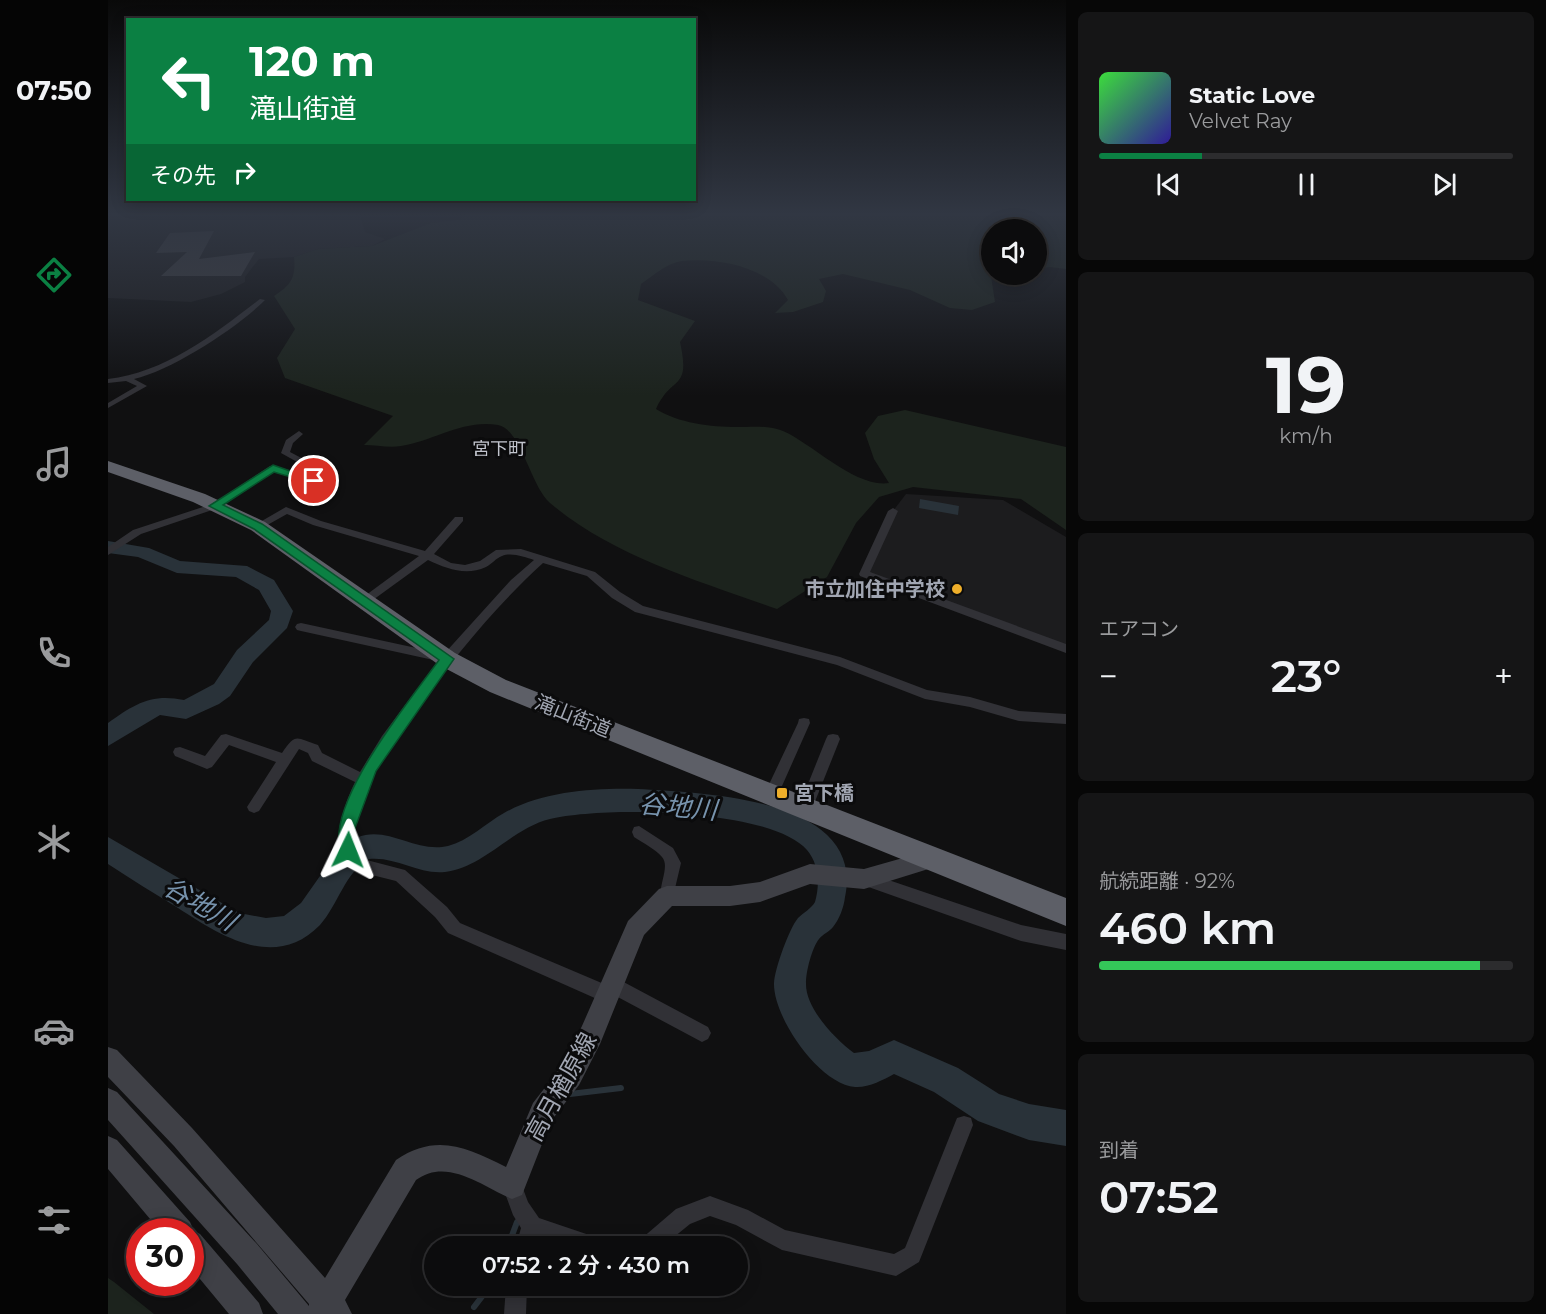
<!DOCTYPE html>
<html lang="ja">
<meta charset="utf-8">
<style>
body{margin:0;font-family:Montserrat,"Noto Sans JP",sans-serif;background:#151516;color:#f1f3f6;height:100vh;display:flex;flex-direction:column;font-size:22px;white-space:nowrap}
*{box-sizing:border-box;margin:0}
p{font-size:20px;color:#9a9b9d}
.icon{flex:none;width:33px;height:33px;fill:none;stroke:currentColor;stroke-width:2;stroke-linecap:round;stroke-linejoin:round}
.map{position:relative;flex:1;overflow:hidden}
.details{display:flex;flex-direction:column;gap:12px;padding:12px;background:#070707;width:480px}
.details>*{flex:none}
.guide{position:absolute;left:18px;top:18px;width:570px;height:183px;border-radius:0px;box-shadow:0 3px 15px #0003,0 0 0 2px #2c2c2e;background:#0b8043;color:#fff;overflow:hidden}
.fabs{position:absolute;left:873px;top:219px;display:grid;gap:12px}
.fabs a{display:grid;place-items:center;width:66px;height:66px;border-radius:50%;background:#0c0c0d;box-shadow:0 3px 15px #0003,0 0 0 2px #2c2c2e;font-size:30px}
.speed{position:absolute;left:18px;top:1218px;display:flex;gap:12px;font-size:30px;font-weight:700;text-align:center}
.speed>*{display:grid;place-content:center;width:78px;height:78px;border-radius:50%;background:#0c0c0d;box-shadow:0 3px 15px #0003,0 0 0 2px #2c2c2e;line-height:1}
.speed .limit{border:9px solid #d22;background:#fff;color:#111}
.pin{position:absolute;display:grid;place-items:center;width:51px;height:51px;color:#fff;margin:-26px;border:3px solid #fff;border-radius:50%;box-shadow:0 2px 6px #0007}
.me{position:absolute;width:66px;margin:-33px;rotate:2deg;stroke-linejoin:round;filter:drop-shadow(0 0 4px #0008)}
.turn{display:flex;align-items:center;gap:21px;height:126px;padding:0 24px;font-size:27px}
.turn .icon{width:78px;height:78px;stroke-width:2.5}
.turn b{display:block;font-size:42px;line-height:51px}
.then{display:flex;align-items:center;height:57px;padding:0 24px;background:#0003;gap:12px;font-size:22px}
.big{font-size:45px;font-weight:600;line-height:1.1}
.details .widget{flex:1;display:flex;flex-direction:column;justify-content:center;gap:9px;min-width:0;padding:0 21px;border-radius:9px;background:#151516}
.details .dial{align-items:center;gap:0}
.dial b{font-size:78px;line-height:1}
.song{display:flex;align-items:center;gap:18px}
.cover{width:72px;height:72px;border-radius:9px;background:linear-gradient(135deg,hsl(120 70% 55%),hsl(250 70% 35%))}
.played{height:6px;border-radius:3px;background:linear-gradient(90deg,#0b8043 25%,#2c2c2e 25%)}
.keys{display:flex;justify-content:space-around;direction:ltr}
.heat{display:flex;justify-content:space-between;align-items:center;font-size:33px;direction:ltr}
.charge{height:9px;border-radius:4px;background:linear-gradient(90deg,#34c759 92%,#2c2c2e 0)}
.trip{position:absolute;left:316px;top:1236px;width:324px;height:60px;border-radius:30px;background:#0c0c0d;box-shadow:0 3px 15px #0003,0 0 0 2px #2c2c2e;font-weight:600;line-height:60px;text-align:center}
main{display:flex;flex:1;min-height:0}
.dock{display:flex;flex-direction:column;width:108px;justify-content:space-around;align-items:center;background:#050505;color:#9a9b9d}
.dock .icon{width:42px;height:42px}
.dock .on{color:#0b8043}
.dock b{font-size:27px;color:#f1f3f6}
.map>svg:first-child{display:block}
.built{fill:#1c1c1e}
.green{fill:#1c231d}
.water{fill:#293239}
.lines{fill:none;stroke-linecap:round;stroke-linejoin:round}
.stream{stroke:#293239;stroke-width:6}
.river{fill:#293239;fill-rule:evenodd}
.building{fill:#3f4044}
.street{fill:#313136;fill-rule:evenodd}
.secondary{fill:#3f4046;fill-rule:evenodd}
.highway{fill:#5d5f67;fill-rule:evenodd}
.route{fill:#0b8043;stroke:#07532c;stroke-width:1.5}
.poi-dot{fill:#eeae2a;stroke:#0b0b0c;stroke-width:2}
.labels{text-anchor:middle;stroke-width:6;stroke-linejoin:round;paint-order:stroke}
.far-neighbourhood-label{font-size:18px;fill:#c2c5ce;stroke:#0b0b0c}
.poi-label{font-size:20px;font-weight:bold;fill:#a1a6b2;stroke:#0b0b0c;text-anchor:end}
.street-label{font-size:20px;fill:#a1a6b2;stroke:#0b0b0c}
.near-street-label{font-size:24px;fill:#a1a6b2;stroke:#0b0b0c}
.near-water-label{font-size:26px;font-style:italic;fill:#7793ad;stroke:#0b0b0c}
</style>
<main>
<nav class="dock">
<b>07:50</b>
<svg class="icon on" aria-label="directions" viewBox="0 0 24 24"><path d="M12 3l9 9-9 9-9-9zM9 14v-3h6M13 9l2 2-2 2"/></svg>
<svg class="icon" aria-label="music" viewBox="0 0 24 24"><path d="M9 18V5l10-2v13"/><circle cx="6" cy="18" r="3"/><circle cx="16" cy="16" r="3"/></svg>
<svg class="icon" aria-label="phone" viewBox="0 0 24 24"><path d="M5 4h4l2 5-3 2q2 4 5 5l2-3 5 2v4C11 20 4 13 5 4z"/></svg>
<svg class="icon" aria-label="climate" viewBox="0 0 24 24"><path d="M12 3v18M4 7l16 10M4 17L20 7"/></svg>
<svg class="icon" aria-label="car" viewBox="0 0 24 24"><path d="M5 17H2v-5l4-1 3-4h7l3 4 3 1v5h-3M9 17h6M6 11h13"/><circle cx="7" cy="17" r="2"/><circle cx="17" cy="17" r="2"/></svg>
<svg class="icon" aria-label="filters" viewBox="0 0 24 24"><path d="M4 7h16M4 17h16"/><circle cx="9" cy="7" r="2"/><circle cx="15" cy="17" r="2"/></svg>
</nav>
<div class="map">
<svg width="958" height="1314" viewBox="0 0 958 1314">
<rect width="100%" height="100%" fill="#101011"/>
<path class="built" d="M0,212H251L257,232L277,239L264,246L210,249L186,257L151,259L137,277V282L113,294L83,302L0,298Z
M798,494L895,500L958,537V649L756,574L785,511Z"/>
<path class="green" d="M359,212H958V269L942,267L929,269L928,230H884V274L893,275L883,276L887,302L864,310L842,308L802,290L735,274L711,279L718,291L715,302L685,312L667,313L680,300C662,267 609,257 574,261C559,263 546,275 533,284L530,300L587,321L572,342C583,392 564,374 548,409C570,423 603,427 629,427C643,427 661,425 675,431C705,444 747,488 781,483L766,459L757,433L770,416L797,410L958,447V530L913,499L805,487L771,497L748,523L719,577L669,609C591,581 506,557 442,503C423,487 413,429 390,425C355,419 326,441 293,446C281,448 268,445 256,445L285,416L177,378L169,358L187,329L166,296C183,285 188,278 186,257L210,249L264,246L323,223L352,220Z
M0,1278L6,1282L46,1314H0Z"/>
<path class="water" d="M812,499L851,506L850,515L811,508Z"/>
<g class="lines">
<path class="stream" d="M462,1094L513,1088
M400,1246L409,1222
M366,1307L382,1286"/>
<path class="river" d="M0,541L41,548L72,561L139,566L166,580L185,611L179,628L145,662L122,696L111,704L78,719L52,715L0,746V723C26,704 44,693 76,700L106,684L129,650L161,620L163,611L151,590L128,577L69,573L30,557L0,553Z
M530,789C594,793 758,797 737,897C736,907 731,920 725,927C721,932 715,934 711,939C704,948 698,971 698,983C697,1008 727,1039 746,1053L761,1051L786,1040L850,1068L891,1094L921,1104L958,1110V1146L921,1140L870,1121L826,1092L786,1074C775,1080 760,1088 747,1087C711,1084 665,1017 666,983C667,968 681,929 690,918C696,912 703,909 707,902C712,885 711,864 699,850C662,808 495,806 442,819C404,828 377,867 337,872C311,875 288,856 261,859C237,872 230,905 212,925C167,971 113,936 70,908C47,894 23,879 0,864V837L131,913L158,918L176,916L193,903L231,849C271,813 301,855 340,846C360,841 378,823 396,813C436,791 485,788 530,789Z"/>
</g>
<path class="building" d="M106,231L91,259L147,252L133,276H53L79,252L48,253L62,233Z"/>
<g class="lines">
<path class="street" d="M152,299L157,300C129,328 64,370 26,379L39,386L0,408V403L29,386L18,381L0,383V379C57,373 108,333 152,299Z
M191,431L195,434L185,443L182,452L218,471V475L209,483H203L166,471L110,508L33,534L0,555V547L25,530L104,504L162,466H168L204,477L209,473L173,453L178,440Z
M178,507L213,521L317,551L347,517H355V521L326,554L343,563L357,565L372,561L388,550L413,549L487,572L512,592L535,606L732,657L819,690L862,697L911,711L958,714V724L911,721L862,707L817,699L729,665L527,612L504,598L479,576L435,563C388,606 347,656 309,708C286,738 263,770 251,806C246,823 245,839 250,856L251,858L297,870L339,907L352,923L496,984L498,979L504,977L510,979L600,1027L603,1033L600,1039L594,1042L506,995L504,1000L498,1003L340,933L327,917L288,881L240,869C226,839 233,811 247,782L204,761L200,753L191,749L151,811L146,813L141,811L139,807L168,762L121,745L104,767L99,769L67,756L65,752L67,748L72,747L97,756L113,735L118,734L174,753C188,732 188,738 210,745L214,753L252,772L274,736L330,661L193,631L189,630L187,627L189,624L193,623L336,654L403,580L426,560C417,557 403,552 394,556C388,558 384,564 378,567C358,576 339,569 320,560L258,605L252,601L254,598L311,556L205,525L179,514L154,528L150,529L145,526Z
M785,508L790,511L762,572L958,644V653L752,576L751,574L780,511Z
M696,718L701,719L702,723L670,795L668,799L663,801L658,799L656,795L690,723L691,719Z
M725,734L730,735L732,739L704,809L702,813L697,815L692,813L690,809L718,739L720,735Z
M531,826L565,848L573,863L564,901L559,903L554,901C548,889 563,867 554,857C547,849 535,843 526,837L524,832L526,827Z
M757,872L913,925L958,934V950L913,941L752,884L749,879L752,874Z
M856,1116L863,1118L865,1125L811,1262L788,1276L674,1250L628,1225L602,1216L582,1224L555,1246H530L533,1239L568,1209L602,1196L640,1210L677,1230L786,1254L797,1248L849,1118Z
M404,1175L411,1178L420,1202L431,1218L493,1239L496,1246H456L431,1238L428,1246H408L413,1228L405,1215L394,1185L397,1178Z
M398,1286H419L418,1314H396Z"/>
<path class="secondary" d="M823,850L830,852L833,859L830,866L756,889L702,884L652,902L622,906H564L536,935L492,1044L471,1085L443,1121L414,1195L404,1199C374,1186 339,1157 308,1180L237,1300L244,1314H170L129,1264L0,1120V1088L9,1092L149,1244L201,1306V1304L66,1146L0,1077V1047L9,1050L84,1128L217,1278L288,1160C328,1133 358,1147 398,1167L425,1103L453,1067L474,1026L520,921L551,889L559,886H622L652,882L702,864L756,869Z
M0,1136L9,1140L82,1222L86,1231L92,1234L151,1303L155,1314H121L82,1267V1232H53L0,1169Z"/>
<path class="highway" d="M0,461L97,494L157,522L347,653L398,680L958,898V926L382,692L331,665L143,530L85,502L0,472Z"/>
</g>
<linearGradient id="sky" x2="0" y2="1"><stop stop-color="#090909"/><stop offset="0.54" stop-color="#313743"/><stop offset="1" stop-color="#313743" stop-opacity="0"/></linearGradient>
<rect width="958" height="396" fill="url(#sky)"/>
<path class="route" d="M165,465L211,481L206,484L166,472L115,505L154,524L346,659L268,771L247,828L248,850L246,856L240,858L234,856C212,808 303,699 331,660L146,529L101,506Z"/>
<g class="poi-dot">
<circle cx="849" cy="589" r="6"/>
<rect x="668" y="787" width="12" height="12" rx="3"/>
</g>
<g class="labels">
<g class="far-neighbourhood-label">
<text x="391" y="455">宮下町</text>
</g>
<g class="poi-label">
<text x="837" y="596">市立加住中学校</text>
<text x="686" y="800" text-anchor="start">宮下橋</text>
</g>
<g class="street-label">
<text transform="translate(465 716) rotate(22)" y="7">滝山街道</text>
</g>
<g class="near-street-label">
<text transform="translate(453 1087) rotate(-61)" y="8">高月楢原線</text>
</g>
<g class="near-water-label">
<text transform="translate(570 807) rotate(5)" y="9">谷地川</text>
<text transform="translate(92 904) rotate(30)" y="9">谷地川</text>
</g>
</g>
</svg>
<div class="fabs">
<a><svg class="icon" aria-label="sound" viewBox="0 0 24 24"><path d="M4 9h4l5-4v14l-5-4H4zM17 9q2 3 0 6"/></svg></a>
</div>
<div class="speed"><div class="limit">30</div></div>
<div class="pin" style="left:206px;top:481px;background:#d93025"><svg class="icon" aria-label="arrive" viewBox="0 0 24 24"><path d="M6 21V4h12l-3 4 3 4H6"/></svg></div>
<svg class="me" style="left:240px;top:850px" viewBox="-20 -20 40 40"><path d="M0-17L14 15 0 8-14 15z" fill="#0b8043" stroke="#fff" stroke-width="4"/></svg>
<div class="trip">07:52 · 2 分 · 430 m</div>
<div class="guide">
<div class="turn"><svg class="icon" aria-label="left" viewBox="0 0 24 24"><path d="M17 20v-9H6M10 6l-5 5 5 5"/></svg><div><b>120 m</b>滝山街道</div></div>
<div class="then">その先<svg class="icon" aria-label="right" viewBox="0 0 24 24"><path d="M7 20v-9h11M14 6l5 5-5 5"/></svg></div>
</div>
</div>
<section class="details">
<div class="widget">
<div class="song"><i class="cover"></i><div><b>Static Love</b><p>Velvet Ray</p></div></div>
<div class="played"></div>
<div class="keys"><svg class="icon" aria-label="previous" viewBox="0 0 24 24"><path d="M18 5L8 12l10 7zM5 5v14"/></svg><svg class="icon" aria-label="pause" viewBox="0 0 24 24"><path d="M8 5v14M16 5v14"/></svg><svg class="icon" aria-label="next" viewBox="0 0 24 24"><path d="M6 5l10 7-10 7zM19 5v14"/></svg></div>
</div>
<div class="widget dial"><b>19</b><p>km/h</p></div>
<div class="widget"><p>エアコン</p>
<div class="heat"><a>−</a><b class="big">23°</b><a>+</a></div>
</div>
<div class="widget"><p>航続距離 · 92%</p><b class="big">460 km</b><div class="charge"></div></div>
<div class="widget"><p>到着</p><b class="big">07:52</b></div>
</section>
</main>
